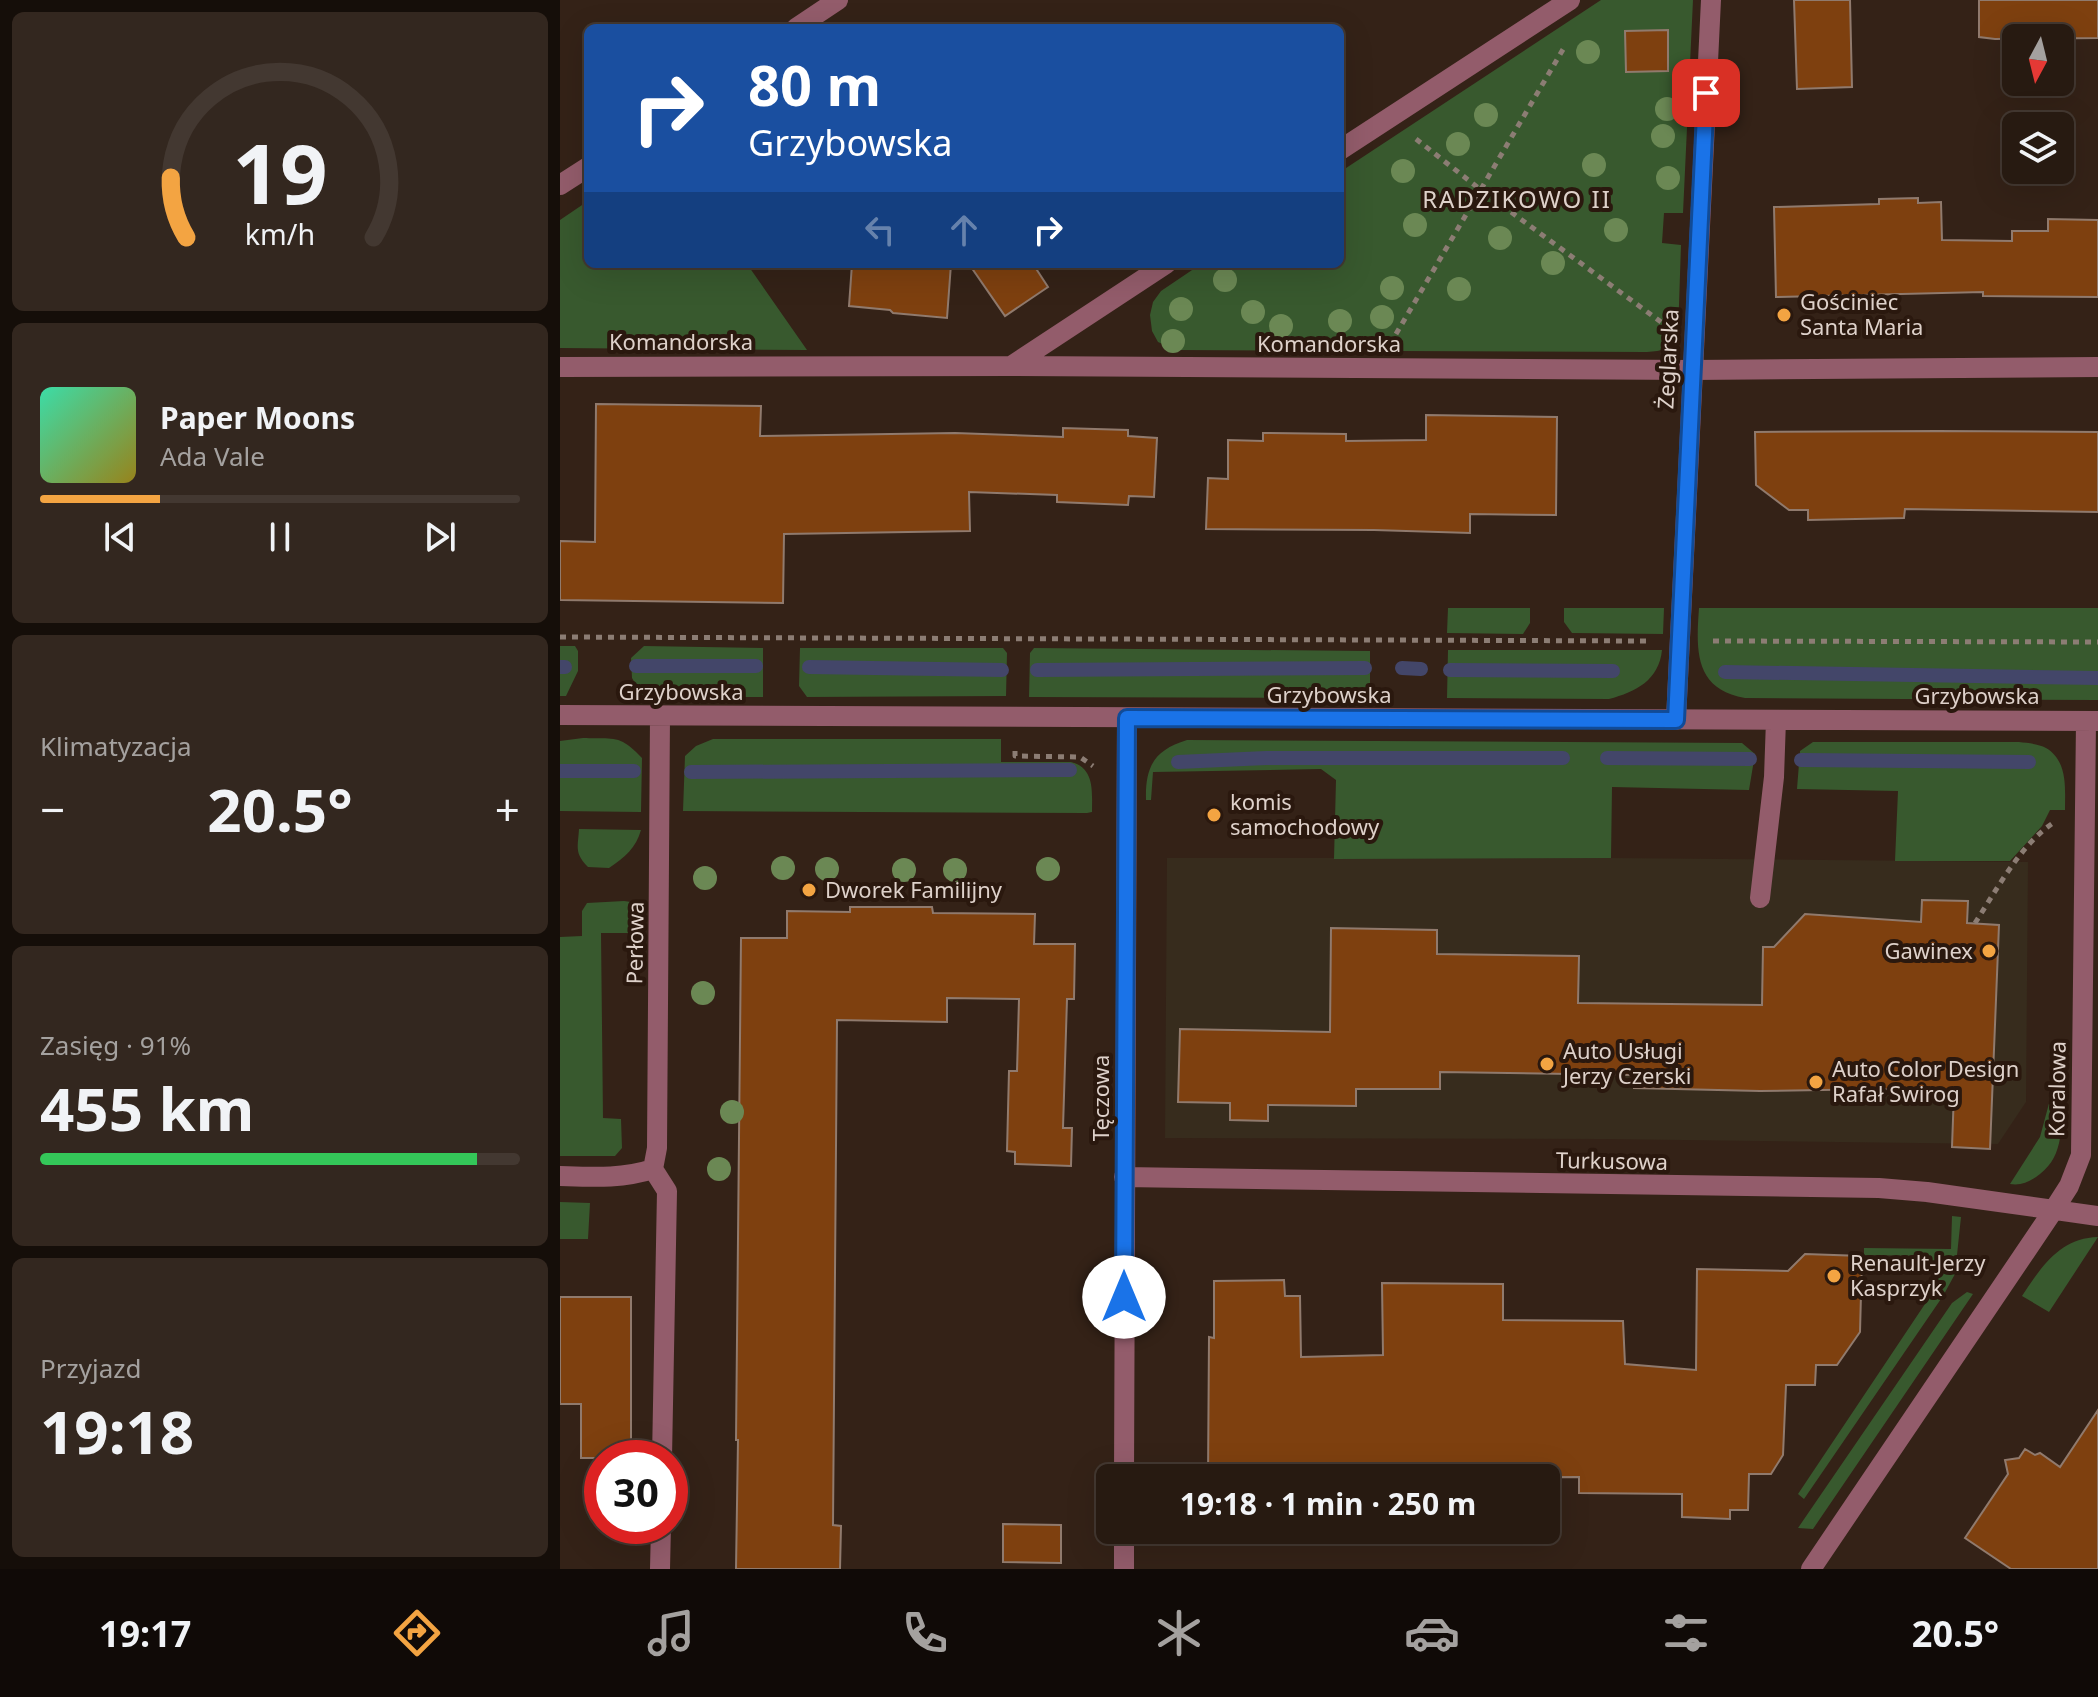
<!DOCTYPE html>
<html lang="pl">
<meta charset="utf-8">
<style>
body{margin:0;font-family:"Noto Sans",sans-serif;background:#33271f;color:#f1f3f6;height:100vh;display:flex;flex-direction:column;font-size:30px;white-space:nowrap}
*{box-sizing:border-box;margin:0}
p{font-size:26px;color:#a4a19f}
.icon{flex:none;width:44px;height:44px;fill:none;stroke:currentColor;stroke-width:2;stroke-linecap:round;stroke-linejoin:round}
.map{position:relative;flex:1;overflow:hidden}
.sheet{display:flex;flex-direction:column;gap:12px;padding:12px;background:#150e09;width:560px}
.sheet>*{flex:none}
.hud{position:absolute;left:24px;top:24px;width:760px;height:244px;border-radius:12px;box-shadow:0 8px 32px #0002,0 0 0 2px #433831;background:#1a4fa0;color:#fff;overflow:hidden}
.needle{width:52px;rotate:187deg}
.controls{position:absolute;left:1442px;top:24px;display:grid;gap:16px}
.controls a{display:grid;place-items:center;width:72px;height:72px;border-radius:12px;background:#271a11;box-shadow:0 8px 32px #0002,0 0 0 2px #433831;font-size:40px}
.speed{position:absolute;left:24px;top:1440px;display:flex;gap:16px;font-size:40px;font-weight:700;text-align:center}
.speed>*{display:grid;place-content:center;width:104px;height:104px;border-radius:50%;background:#271a11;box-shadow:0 8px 32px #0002,0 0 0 2px #433831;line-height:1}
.speed .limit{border:12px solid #d22;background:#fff;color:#111}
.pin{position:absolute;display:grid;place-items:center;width:68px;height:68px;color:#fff;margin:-34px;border-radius:16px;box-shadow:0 4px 12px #0006}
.me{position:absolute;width:88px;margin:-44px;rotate:0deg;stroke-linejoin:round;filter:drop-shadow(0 0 6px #0008)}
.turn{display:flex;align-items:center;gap:28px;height:168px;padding:0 32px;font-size:36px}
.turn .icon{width:104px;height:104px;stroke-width:2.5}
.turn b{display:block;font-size:56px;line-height:68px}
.lanes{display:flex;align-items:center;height:76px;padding:0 32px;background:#0003;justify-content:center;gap:40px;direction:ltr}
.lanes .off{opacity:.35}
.big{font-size:60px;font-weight:700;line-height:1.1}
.sheet .tile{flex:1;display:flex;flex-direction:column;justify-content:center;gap:12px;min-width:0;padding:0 28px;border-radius:12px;background:#33271f}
.sheet .dial{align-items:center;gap:0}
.dial svg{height:208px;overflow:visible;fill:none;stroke:#433831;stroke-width:7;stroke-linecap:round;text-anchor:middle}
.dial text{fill:#f1f3f6;stroke:none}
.song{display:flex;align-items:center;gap:24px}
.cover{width:96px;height:96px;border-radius:12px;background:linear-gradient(135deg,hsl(160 70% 55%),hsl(50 70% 35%))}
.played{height:8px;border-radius:4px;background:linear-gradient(90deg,#f3a442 25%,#433831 25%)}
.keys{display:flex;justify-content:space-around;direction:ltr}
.heat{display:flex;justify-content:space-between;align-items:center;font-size:44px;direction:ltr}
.charge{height:12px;border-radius:6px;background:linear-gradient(90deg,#34c759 91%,#433831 0)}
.trip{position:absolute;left:536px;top:1464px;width:464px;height:80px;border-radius:12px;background:#271a11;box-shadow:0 8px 32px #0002,0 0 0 2px #433831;font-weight:700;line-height:80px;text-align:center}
.menu{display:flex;height:128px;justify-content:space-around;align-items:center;background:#100a07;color:#a4a19f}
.menu .icon{width:56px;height:56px}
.menu .selected{color:#f3a442}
.menu b{font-size:36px;color:#f1f3f6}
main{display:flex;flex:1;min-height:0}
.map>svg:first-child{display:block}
.commercial{fill:#372c1d}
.green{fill:#38592e}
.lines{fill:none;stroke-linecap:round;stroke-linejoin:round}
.stream{stroke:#434669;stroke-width:14}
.building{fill:#7e400f;stroke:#907a6d;stroke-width:2}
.path{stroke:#8c7d74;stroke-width:5;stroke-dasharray:6 6;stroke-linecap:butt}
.minor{stroke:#935c6b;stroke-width:20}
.tree{fill:#6b8854}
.route-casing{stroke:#114b97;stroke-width:20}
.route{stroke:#1a73e8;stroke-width:14}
.poi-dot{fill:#f3a442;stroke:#2a180e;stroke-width:3}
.labels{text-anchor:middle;stroke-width:8;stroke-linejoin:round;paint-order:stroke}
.poi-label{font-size:22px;fill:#ded1ca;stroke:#2a180e;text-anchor:start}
.street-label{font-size:22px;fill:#ded1ca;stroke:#2a180e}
.neighbourhood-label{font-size:24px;letter-spacing:2px;fill:#ded1ca;stroke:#2a180e}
</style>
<main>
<section class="sheet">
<div class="tile dial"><svg viewBox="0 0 100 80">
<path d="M14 69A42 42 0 1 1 86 69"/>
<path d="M14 69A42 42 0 0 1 8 46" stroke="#f3a442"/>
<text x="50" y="56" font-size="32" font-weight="700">19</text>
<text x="50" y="72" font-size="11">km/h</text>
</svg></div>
<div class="tile">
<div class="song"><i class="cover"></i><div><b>Paper Moons</b><p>Ada Vale</p></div></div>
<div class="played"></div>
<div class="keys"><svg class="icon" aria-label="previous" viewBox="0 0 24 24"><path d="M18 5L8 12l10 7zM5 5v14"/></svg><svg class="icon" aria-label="pause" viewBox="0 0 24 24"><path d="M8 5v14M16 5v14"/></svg><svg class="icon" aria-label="next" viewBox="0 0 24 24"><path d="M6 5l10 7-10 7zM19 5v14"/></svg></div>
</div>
<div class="tile"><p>Klimatyzacja</p>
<div class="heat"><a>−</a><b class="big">20.5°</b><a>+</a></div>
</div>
<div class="tile"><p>Zasięg · 91%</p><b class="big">455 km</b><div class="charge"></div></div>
<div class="tile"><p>Przyjazd</p><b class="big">19:18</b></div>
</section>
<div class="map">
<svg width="1538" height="1569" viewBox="0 0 1538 1569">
<rect width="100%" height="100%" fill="#342217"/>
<path class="commercial" d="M607,858H1051L1468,862L1466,1102L1438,1144L1045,1139L605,1138Z"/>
<path class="green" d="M1041,0H1133L1123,213H1104L1102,243L1121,245L1118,334C1112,349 1102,351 1087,352L616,350L598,342L592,331L590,315L593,302L601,291L641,264H780V172Z
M28,201V264H187L247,350L0,348V220Z
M888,608H970V623L963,634L887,633Z
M1004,608H1104L1103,634L1012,633L1004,622Z
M1139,608H1538V700L1185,698C1134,689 1136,650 1139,608Z
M0,646H15L18,651V671L6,696H0Z
M84,646L203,648V697H83L72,678L71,658Z
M240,648H443L447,653L446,696L247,697L239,686Z
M474,648L810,651V698L469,697L470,653Z
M888,650H1102C1099,680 1076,692 1049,699L887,698Z
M23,738C54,739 60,734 82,758L81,812L0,811V741Z
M153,739H441V762H511C535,768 532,792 532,812L527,813L123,811L125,756L136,746Z
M627,740L1182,743L1195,754L1189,790L1052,787L1051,858L774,859L776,780L761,769L593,772L591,800H586C585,767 594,750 627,740Z
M1253,742H1459C1468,743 1479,744 1486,748C1508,761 1505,788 1505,810H1490L1482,826L1450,861H1335L1338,791L1237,789L1240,751Z
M19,829L81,830C76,848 65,857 49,868L28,867C14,853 18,847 19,829Z
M64,901L71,902L78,909V933H41L43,1118L61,1119L62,1148L55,1156H0V937L22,936V911L27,903Z
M1491,1096H1502C1501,1124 1505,1155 1480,1174C1471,1181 1462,1186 1450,1184L1480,1137Z
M0,1202L30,1203L28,1239H0Z
M1392,1216L1401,1217L1395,1274L1383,1296L1244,1499L1238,1494L1379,1283L1366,1256L1304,1255V1248L1391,1249Z
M1538,1237L1489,1312L1462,1296C1481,1267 1500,1238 1538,1237Z
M1407,1292L1413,1294L1253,1529L1238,1528L1392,1303Z"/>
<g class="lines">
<path class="stream" d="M76,666H196
M0,667H5
M249,667L442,670
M842,668L861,669
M477,670L805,668
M890,670L1053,671
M1165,672L1538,678
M1047,758L1190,759
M1241,760L1469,762
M618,762L706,758H1003
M0,771H74
M131,772L510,770"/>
</g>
<path class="building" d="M1234,0H1290L1292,87L1237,89Z
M1419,0H1538V38L1435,39L1419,37Z
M1108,30V71L1066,72L1065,31Z
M1358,198V203L1381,202L1382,240L1452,241V231H1488V219L1538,220V297L1423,296V292L1216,297L1214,207L1319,204V199Z
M292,264H391L387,318L333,313L330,310L289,306Z
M409,264H473L488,287L445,316Z
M36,404L201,406L200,436L395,433L503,437V428L568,430V436L597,438L594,497L569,496L568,505L497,502V495L409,492L410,531L224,534L223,603L0,600V541L35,542Z
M866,415L997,417L996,515L910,514V533L814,530L646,529L648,478L668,479V440L703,441V433L786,434V441L866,440Z
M1377,431L1538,432V512L1345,509L1344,518L1248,520V510H1229L1196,485L1195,432Z
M1362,900L1408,901L1407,923L1439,925L1430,1149L1392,1147L1394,1092L1321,1089L1200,1091L1074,1088V1075L880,1072V1089H796V1106L708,1105V1121L670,1120V1103L618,1102L620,1029L770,1032L771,928L877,930V954L1019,956L1018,1003L1202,1005L1203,947H1214L1245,914L1361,922Z
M290,907H372L373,913L475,914L474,944H515L514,999H507L503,1128H512L511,1166L455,1164V1152L447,1151L449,1071H457L459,999L387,998V1022L277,1020L273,1525L281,1526L280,1569H176L178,1440H176L181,938H227V911L290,912Z
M1245,1254L1302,1256L1300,1332L1277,1365H1256L1255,1385H1226L1223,1455L1211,1474H1189L1188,1510H1170V1519L1122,1517V1494L1019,1493V1477L648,1478L649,1337L654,1338V1281L724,1280L725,1296H740L741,1357L823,1355L822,1283L943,1284V1320L1063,1321L1065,1364L1136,1370L1137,1269L1228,1271Z
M0,1297H71V1458H21V1404H0Z
M1538,1410V1569H1451L1405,1538L1448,1474L1445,1460L1459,1458L1465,1449L1475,1455L1480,1453L1500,1467Z
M443,1524L501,1525V1563L443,1562Z
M779,1530H943V1535L780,1534Z"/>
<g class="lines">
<path class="path" d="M856,139L921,190L1101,322
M836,334L1005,46
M0,637L1087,641
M1153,641L1538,642
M455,751V756L520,757L533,766
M1415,923C1436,891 1460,845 1493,823"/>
<path class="minor" d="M236,28L278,0
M780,150L1010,0
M0,185L28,167
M451,366L606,264
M0,367L451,366L1132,370L1538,367
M0,715L1538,721
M100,716L97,1148L93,1169L107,1191L102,1458
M1116,720L1151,0
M1200,898L1214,777L1216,720
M0,1176C32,1177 62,1179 93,1169
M564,1177L1319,1188L1367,1192L1538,1216
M564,1478L567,718
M100,1569L101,1526
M564,1569V1530
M1251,1569L1493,1211L1509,1186L1521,1155L1526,721"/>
</g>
<g class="tree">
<circle cx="1028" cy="52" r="12"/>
<circle cx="1107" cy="109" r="12"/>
<circle cx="926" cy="115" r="12"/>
<circle cx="1103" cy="136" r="12"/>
<circle cx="898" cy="144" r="12"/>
<circle cx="1034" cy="165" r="12"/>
<circle cx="843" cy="171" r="12"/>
<circle cx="1108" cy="178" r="12"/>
<circle cx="855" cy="225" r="12"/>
<circle cx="1056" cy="230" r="12"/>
<circle cx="940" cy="238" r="12"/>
<circle cx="993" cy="263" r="12"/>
<circle cx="665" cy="280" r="12"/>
<circle cx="832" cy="288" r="12"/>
<circle cx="899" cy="289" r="12"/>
<circle cx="621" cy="309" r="12"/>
<circle cx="693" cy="312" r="12"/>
<circle cx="822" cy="317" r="12"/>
<circle cx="780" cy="321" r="12"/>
<circle cx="721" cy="326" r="12"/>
<circle cx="613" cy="341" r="12"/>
<circle cx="223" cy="868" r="12"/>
<circle cx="267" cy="869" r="12"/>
<circle cx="488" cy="869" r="12"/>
<circle cx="344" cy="870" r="12"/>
<circle cx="395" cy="870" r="12"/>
<circle cx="145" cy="878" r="12"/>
<circle cx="143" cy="993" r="12"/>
<circle cx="172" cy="1112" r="12"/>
<circle cx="159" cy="1169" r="12"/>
</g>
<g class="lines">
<g class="route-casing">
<path id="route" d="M564,1297L567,718L1116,720L1146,93"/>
</g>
<use href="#route" class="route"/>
</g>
<g class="poi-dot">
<circle cx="1224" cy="315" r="8"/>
<circle cx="654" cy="815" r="8"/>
<circle cx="249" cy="890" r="8"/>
<circle cx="1429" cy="951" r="8"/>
<circle cx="987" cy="1064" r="8"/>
<circle cx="1256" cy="1082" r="8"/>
<circle cx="1274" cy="1276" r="8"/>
</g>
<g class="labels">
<g class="poi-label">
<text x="1240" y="310">Gościniec<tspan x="1240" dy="25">Santa Maria</tspan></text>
<text x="670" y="810">komis<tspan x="670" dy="25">samochodowy</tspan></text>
<text x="265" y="898">Dworek Familijny</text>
<text x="1413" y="959" text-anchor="end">Gawinex</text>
<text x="1003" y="1059">Auto Usługi<tspan x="1003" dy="25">Jerzy Czerski</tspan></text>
<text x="1272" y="1077">Auto Color Design<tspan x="1272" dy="25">Rafał Swirog</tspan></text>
<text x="1290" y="1271">Renault-Jerzy<tspan x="1290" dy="25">Kasprzyk</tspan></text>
</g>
<g class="street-label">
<text x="121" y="350">Komandorska</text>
<text x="769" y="352">Komandorska</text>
<text transform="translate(1108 359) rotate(-87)" y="8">Żeglarska</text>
<text x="121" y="700">Grzybowska</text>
<text x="769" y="703">Grzybowska</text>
<text x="1417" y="704">Grzybowska</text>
<text transform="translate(75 943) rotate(-89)" y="8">Perłowa</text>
<text transform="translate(1497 1089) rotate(-89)" y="8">Koralowa</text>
<text transform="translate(541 1098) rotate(-90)" y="8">Tęczowa</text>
<text transform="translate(1052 1161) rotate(1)" y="8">Turkusowa</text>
</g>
<g class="neighbourhood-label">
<text x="957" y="208">RADZIKOWO II</text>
</g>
</g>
</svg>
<div class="controls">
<a><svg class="needle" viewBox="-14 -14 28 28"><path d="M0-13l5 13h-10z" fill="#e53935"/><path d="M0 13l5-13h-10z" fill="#a4a19f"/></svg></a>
<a><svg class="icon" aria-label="layers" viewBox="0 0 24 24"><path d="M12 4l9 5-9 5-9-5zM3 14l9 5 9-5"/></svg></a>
</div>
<div class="speed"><div class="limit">30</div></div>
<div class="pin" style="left:1146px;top:93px;background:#d93025"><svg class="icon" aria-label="arrive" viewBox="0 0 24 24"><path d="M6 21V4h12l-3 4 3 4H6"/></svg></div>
<svg class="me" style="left:564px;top:1297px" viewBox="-20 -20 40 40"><circle r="19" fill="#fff"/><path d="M0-13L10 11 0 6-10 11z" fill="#1a73e8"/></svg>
<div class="trip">19:18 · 1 min · 250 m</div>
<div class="hud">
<div class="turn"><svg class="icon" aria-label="right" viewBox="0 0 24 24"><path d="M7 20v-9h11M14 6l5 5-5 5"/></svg><div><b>80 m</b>Grzybowska</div></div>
<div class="lanes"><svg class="icon off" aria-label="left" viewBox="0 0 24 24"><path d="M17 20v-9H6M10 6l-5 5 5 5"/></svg><svg class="icon off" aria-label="ahead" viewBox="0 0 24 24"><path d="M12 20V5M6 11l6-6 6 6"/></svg><svg class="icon" aria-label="right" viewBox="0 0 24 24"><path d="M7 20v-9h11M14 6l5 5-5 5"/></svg></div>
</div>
</div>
</main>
<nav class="menu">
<b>19:17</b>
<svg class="icon selected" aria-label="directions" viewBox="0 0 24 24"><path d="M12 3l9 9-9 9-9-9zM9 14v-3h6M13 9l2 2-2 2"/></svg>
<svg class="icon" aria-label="music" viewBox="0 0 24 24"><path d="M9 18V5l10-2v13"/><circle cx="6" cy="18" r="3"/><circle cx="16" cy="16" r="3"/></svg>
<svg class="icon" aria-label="phone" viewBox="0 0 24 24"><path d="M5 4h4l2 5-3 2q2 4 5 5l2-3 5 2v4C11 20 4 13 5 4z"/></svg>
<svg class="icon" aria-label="climate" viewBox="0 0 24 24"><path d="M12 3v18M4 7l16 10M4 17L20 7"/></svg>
<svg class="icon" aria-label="car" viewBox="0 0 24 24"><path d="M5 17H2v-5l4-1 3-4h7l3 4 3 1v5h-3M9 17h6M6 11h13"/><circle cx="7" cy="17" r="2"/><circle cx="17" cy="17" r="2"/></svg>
<svg class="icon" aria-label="filters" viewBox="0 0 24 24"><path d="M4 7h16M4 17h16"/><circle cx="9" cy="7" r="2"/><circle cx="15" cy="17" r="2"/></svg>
<b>20.5°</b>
</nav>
